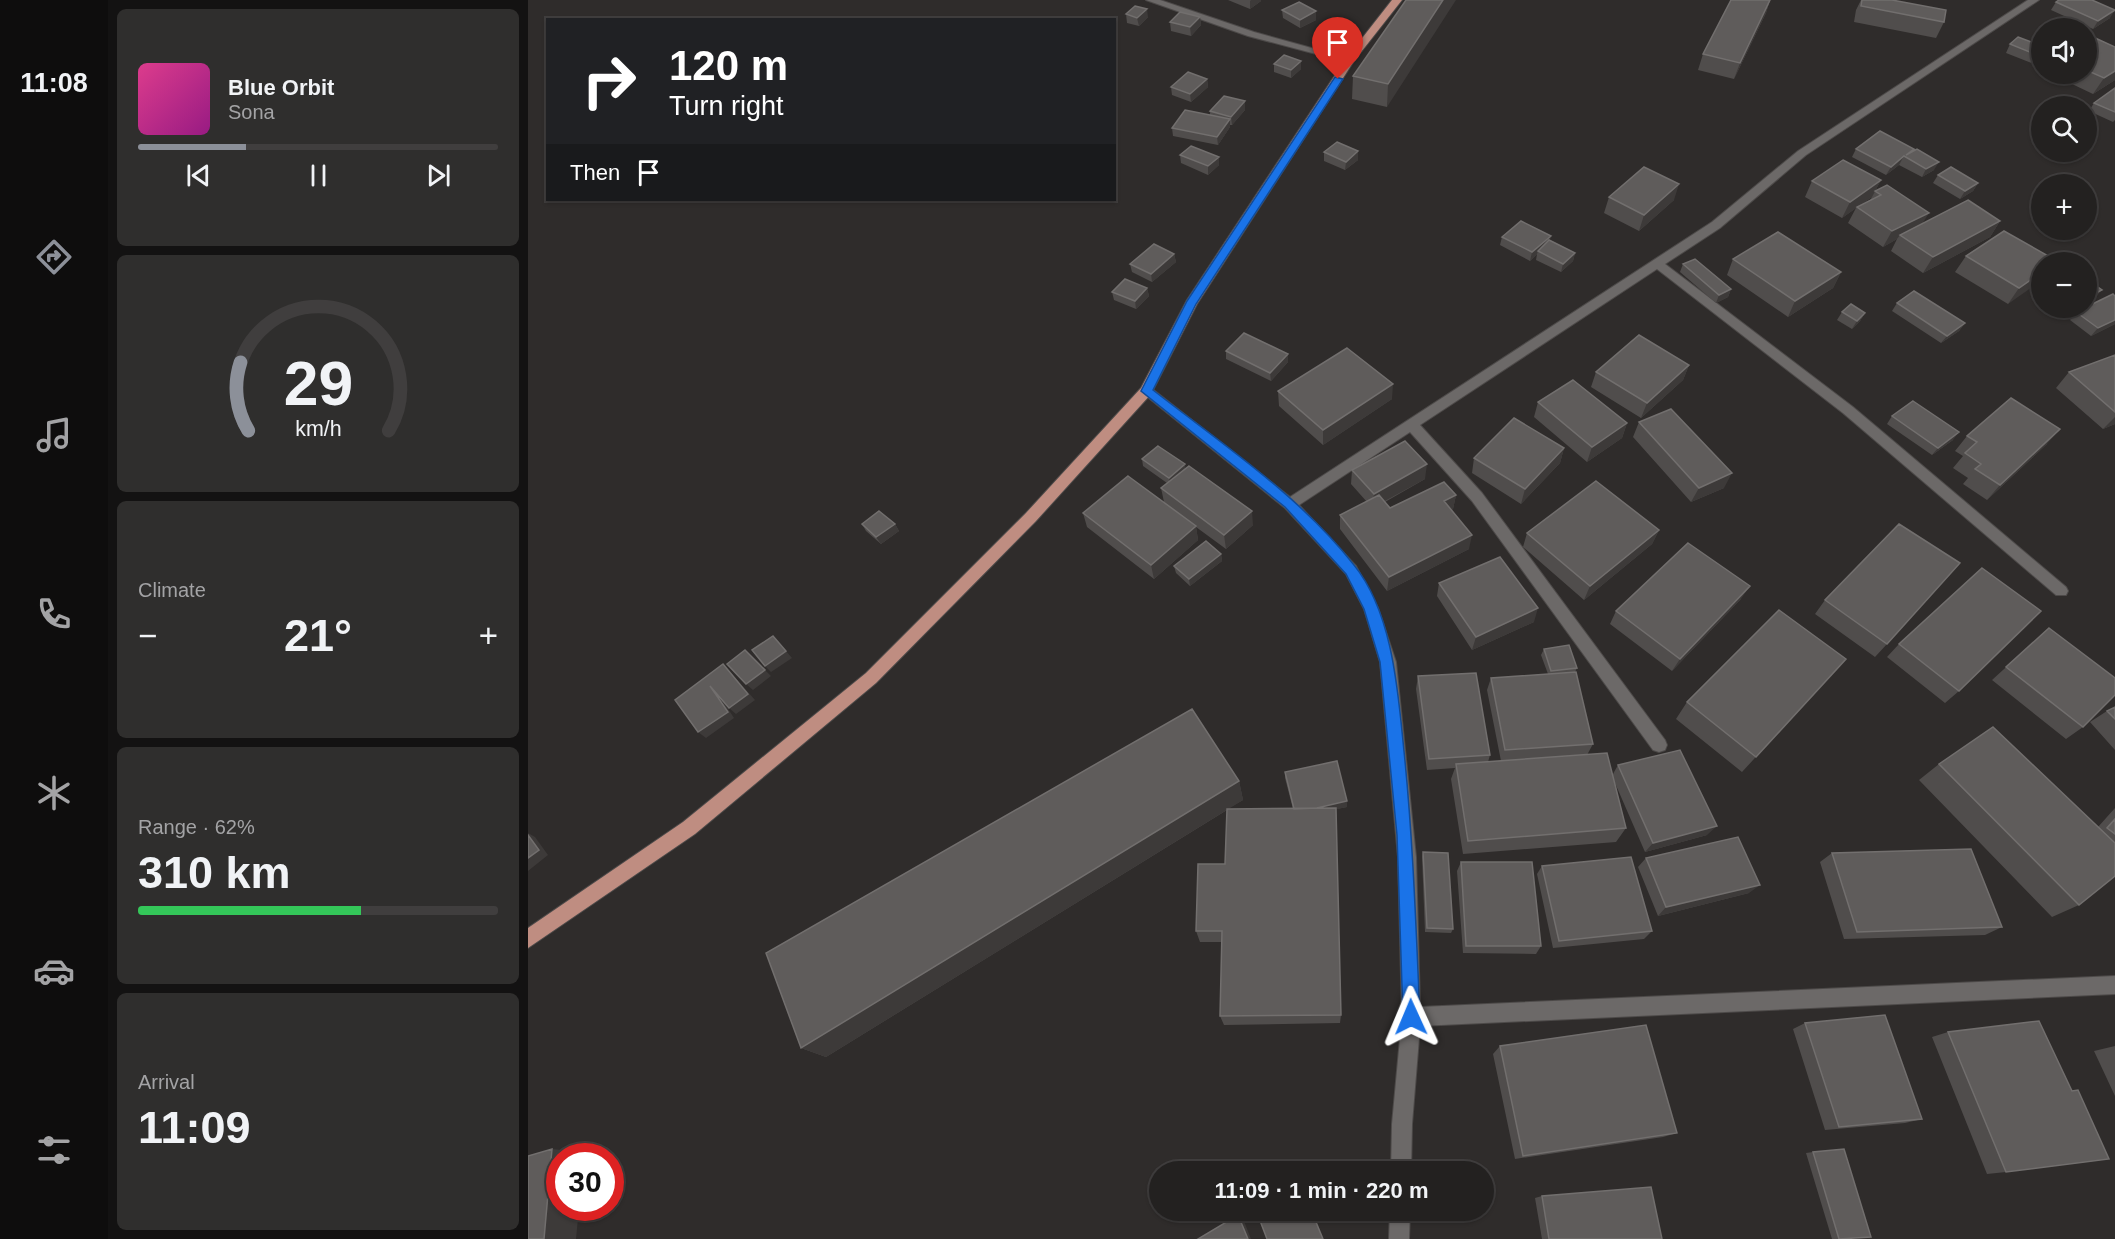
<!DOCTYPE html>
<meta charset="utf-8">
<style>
body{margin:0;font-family:Arial,sans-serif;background:#2f2e2d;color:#f1f3f6;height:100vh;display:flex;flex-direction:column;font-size:22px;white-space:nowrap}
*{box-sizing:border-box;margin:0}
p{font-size:20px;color:#a3a3a5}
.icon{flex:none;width:33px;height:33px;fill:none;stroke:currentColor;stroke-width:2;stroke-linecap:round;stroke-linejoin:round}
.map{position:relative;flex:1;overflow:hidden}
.sheet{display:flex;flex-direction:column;gap:9px;padding:9px;background:#131212;width:420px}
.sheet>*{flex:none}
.top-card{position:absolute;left:18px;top:18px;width:570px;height:183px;border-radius:0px;box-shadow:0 2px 4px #0004,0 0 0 2px #403e3e;background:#202124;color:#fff;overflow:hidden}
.tools{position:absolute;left:1503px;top:18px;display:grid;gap:12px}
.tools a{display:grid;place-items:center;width:66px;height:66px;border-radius:50%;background:#232120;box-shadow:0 2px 4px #0004,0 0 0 2px #403e3e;font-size:30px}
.speed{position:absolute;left:18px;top:1143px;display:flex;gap:12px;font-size:30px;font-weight:700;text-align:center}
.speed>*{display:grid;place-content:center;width:78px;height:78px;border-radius:50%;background:#232120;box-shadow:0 2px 4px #0004,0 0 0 2px #403e3e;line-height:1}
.speed .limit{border:9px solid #d22;background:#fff;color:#111}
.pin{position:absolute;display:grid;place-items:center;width:51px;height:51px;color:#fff;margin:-62px -26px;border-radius:50% 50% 50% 0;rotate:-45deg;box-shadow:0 0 6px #0007}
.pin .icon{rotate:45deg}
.me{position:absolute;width:66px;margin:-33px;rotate:359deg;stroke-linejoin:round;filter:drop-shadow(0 0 4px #0008)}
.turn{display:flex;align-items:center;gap:21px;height:126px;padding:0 24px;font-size:27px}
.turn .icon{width:78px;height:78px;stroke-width:2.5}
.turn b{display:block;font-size:42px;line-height:51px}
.then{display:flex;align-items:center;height:57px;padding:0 24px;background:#0003;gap:12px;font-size:22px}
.big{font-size:45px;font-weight:700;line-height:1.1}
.sheet .widget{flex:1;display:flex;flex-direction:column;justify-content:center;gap:9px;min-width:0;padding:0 21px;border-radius:9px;background:#2f2e2d}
.sheet .dial{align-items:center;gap:0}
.dial svg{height:156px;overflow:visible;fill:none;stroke:#403e3e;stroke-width:7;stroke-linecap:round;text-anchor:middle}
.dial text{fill:#f1f3f6;stroke:none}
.song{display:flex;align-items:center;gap:18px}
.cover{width:72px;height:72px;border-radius:9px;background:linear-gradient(135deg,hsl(330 70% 55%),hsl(310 70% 35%))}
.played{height:6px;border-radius:3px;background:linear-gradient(90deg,#8c9099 30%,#403e3e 30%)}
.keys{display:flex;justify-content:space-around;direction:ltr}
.heat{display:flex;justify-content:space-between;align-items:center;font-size:33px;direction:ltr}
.charge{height:9px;border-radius:4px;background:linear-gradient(90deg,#34c759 62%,#403e3e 0)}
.trip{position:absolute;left:621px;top:1161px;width:345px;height:60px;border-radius:30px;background:#232120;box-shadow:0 2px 4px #0004,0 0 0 2px #403e3e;font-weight:700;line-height:60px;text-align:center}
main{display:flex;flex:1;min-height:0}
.dock{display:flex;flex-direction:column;width:108px;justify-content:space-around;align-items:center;background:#0e0d0d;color:#a3a3a5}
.dock .icon{width:42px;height:42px}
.dock .current{color:#8c9099}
.dock b{font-size:27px;color:#f1f3f6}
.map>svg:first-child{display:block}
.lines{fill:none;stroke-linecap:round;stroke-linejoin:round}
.minor-casing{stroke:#4d4a49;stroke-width:2}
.major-casing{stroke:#4d4a49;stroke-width:2}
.minor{fill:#6c6968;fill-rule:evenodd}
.major{fill:#bf8d81;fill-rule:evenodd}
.wall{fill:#504d4c;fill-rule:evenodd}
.shaded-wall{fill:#3d3a39}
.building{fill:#5f5c5b;stroke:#726f6e;stroke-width:1.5}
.route{fill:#1a73e8;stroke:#114b97;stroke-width:1.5}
</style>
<main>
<nav class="dock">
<b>11:08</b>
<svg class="icon current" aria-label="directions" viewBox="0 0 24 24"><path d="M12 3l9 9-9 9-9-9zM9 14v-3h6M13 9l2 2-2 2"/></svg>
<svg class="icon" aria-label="music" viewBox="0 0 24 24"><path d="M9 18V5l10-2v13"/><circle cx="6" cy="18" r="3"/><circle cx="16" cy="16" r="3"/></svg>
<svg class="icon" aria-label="phone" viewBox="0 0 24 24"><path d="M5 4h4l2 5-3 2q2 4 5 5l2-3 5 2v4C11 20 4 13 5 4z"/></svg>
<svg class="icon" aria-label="climate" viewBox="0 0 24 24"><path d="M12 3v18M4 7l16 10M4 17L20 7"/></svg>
<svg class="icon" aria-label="car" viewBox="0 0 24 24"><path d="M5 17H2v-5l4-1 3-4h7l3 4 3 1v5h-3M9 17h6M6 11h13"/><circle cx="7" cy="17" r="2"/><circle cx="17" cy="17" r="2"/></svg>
<svg class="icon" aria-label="filters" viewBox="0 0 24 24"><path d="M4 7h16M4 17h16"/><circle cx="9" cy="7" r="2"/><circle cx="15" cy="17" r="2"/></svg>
</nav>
<section class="sheet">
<div class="widget">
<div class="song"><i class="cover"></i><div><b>Blue Orbit</b><p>Sona</p></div></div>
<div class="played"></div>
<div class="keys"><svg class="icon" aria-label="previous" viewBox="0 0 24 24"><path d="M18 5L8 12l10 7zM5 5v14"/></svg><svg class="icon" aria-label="pause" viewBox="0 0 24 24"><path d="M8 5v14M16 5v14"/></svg><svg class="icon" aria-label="next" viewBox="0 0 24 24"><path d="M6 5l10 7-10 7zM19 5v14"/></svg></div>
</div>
<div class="widget dial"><svg viewBox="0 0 100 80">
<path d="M14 69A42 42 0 1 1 86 69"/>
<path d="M14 69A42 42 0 0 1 10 34" stroke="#8c9099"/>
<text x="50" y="56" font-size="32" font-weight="700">29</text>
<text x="50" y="72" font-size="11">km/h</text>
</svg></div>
<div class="widget"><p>Climate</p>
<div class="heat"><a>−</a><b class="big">21°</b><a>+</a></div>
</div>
<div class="widget"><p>Range · 62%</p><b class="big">310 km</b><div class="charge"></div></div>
<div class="widget"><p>Arrival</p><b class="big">11:09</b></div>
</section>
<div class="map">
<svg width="1587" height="1239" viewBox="0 0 1587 1239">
<rect width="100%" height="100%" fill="#2f2c2b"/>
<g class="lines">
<g class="minor-casing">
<path id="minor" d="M618,0H632L726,32L827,60L822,63L720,36Z
M1500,0H1511L1278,155L1192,228L1137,264L1325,407L1538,587L1540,591L1538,595H1528L1315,413L1129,269L892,425L954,493L1137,740L1139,745L1137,750L1131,752L1125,750L944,501L882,432L771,505L828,566L850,608L868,662L888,857L892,1007L1587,976V994L892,1026L884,1124L883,1172H863L864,1124L874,1017L870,857L852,662L836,609L818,574L757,508L612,391L618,386L623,388L762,497L1184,222L1270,151Z
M862,1210H882L881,1239H861Z"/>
</g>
<g class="major-casing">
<path id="major" d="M864,0H874L826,61L669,304L623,394L508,521L348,683L167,834L0,948V928L155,822L338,673L498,513L613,388L659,300L817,60Z"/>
</g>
<use href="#minor" class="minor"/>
<use href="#major" class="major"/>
</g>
<path class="wall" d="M700,0H733V1L722,9Z
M878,0L859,107L824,99L825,76Z
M1242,0L1238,13L1206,79L1170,70L1175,54Z
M1333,0H1364L1416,22L1408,38L1326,22L1328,10Z
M1528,2L1582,18L1565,29L1523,10Z
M754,10L788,20L772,28L755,18Z
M598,14L620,17L611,26L599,23Z
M672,17L673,25L663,36L643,31L642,22Z
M1558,41L1587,80L1565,94L1523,74H1558Z
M1482,44L1514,46V67L1478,53Z
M746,64L773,69L763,78L746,72Z
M679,79L680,87L663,102L644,95L643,87Z
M1587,88V120L1585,122L1561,111L1566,103Z
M717,110L704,125H702V127L690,145L645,136L644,128L682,115V111Z
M1328,149H1386L1385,152L1406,170L1394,177L1371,165L1358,175L1324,157Z
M796,152L830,160L817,170L796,161Z
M652,155L691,165L680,175L653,163Z
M1410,175L1450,183L1445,191L1432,199L1405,183Z
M1353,180L1347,191L1394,224L1472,221L1462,237L1395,273L1363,251L1369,239L1355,247L1320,223L1328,208L1314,218L1277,197L1284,181ZM1344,197L1342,200L1332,205Z
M1081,197L1146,200L1111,231L1076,213Z
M974,237L1022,240L1047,253L1045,261L1033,272L1008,260L1009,254L1002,261L972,245Z
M646,254L648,262L624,282L604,272L602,264Z
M1438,256L1529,261L1480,304L1427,272Z
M1205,259L1313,272L1305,288L1260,317L1199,275Z
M1155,264L1203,289L1200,297L1188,303L1152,272Z
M619,288L621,296L608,309L586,300L584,292Z
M1514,293V305L1508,301Z
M1369,303L1437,323L1431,331L1413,343L1364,311Z
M1517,308H1549L1530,317Z
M1314,312L1337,313L1332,321L1324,329L1309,320Z
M1548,312L1587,324L1563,336L1542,320Z
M698,351L760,354V362L743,381L698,359Z
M1587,355V424L1575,429L1528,388L1541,372Z
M1161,365L1155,380L1113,418L1063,387L1068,372Z
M750,391L864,399L795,445L751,406Z
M1010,402L1099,423L1094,438L1059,462L1006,417Z
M1364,416L1425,440L1404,455L1359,424Z
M1111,422L1196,488L1163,502L1105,437Z
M1439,436L1519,444L1459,500L1435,484L1440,478L1425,468L1435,456L1427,451Z
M1036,448L1032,463L993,504L944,473L946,458Z
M614,459L657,468L725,525L698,549L668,527L670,540L626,579L559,527L555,513L636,502L633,488L639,483L615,466Z
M824,470L897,479L857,502L862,508L928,495L925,509L923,510L941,549L859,591L812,529V515L839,502L823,484Z
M334,524H367L371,531L353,544L338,531Z
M1131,530L1124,544L1056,600L995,547L999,533Z
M693,554L694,561L662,586L648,573L646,566Z
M911,583L1006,622L944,650L909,596Z
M1213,599L1144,671L1082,624L1088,611Z
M1297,600L1359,644L1347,657L1287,614Z
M1521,628L1555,727L1538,739L1464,680Z
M1371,644L1431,691L1417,703L1359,657Z
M1016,649L1049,668L1047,672L1065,744L1059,755L973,761L959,690L963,678L1020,674L1013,655Z
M1318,659L1214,772L1148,719L1159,702Z
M890,676L962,755L960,762L1085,774L1090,765L1179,835L1117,852L1087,783L1098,828L1088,842L935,854L923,779L927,768L899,770L888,689Z
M1587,707V750L1562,722L1579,711Z
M1411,764L1570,827L1587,808V876L1551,905L1524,917L1391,780Z
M757,772L819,807L808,809L813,1015L812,1023L696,1025L692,1016L694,942H672L668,931L697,864L699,810L298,1057L273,1048L711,781L715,800L699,809H765L757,778Z
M895,852L925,929L923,933L897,932L894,857Z
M1304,853L1474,927L1457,935L1316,939L1292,862Z
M1118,858L1221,893L1130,916L1110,867Z
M933,862L1013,946L1008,954L935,953L929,871Z
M1014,866L1124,931L1116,939L1025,948L1009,874Z
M1277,1023L1394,1119L1377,1123L1297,1130L1265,1029Z
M1420,1032L1478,1172L1459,1174L1404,1037Z
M972,1046L1149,1133L1135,1137L987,1159L965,1054Z
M1587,1046V1096L1566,1051Z
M1285,1152L1317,1239H1304L1278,1153Z
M1014,1196L1134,1239H1014L1007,1198Z"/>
<path class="shaded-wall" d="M723,0H733V1L722,9V1Z
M915,0H928L859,107L860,84Z
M1242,0L1238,13L1206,79L1212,63Z
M619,9L620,17L611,26L609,18Z
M1587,10L1582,18L1565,29L1570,21Z
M788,11V20L772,28V20Z
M672,17L673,25L663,36L662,27Z
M773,61V69L763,78V70Z
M1587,71V80L1565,94L1576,78Z
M679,79L680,87L663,102L662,94Z
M717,101V110L704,125L703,117Z
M702,119V127L690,145L689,137Z
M830,151V160L817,170L818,162Z
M1376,156L1371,165L1358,175L1363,167Z
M691,157V165L680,175V166Z
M1411,162L1406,170L1394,177L1398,169Z
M1353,180L1344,197L1314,218L1322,202Z
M1450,183L1445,191L1432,199L1437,191Z
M1151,184L1146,200L1111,231L1116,215Z
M1401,213L1391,229L1372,235L1369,239L1355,247L1364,231Z
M1472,221L1462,237L1395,273L1405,257Z
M1023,236L1021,244L1010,251L1009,254L1002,261L1004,252Z
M1047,253L1045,261L1033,272L1035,264Z
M646,254L648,262L624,282L623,274Z
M1313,272L1305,288L1260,317L1267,301Z
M1514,272V280L1480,304L1491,288Z
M619,288L621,296L608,309L607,301Z
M1203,289L1200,297L1188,303L1191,295Z
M1574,290L1567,298L1558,302V298Z
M1539,308H1549L1530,317L1537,309Z
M1337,313L1332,321L1324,329L1329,321Z
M1587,320V324L1563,336L1570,328Z
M1437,323L1431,331L1413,343L1419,336Z
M760,354V362L743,381L742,373Z
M1161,365L1155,380L1113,418L1119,403Z
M865,384L864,399L795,445V430Z
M1587,417V424L1575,429Z
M1099,423L1094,438L1059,462L1064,447Z
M1532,429L1519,444L1459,500L1472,485Z
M1431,432L1425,440L1404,455L1410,448Z
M1036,448L1032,463L993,504L997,489Z
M657,464L658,472L642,485L641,478Z
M899,464L897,479L844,508L846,494Z
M1204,473L1196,488L1163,502L1171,488Z
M928,495L925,509L913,515L916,501Z
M724,511L725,525L698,549L696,535Z
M367,524L371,531L353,544L348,537Z
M668,526L670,540L626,579L623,565Z
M1131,530L1124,544L1056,600L1062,586Z
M944,535L941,549L859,591L861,577Z
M693,554L694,561L662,586L661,579Z
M1222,586L1213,599L1144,671L1152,659Z
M1010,608L1006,622L944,650L948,637Z
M258,651L264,658L243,672L237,666Z
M195,664L227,700L208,714L201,708Z
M237,670L243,676L225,690L218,684Z
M182,686L189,692L206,718L178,738L170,732Z
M711,781L715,800L298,1057L273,1048Z
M819,801V807L767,818V813Z
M1189,826L1179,835L1117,852L1125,843Z
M0,833L7,837L20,855L0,871Z
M1232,885L1221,893L1130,916L1138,907Z
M24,1149L54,1152V1156H32V1208H51L48,1239H16Z
M710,1215L714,1216L723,1239H720Z"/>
<path class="building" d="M878,0H915L860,84L825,76Z
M1203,0H1242L1212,63L1175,54Z
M1334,0H1364L1418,10L1416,22L1333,6Z
M1531,0H1564L1587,10L1570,21L1528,2Z
M771,2L788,11L772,20L754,10Z
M607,6L619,9L609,18L598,14Z
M652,12L672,17L662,27L642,22Z
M1490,37L1514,46V57L1482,44Z
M1565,37L1587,47V71L1576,78L1558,70V41Z
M756,55L773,61L763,70L746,64Z
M660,72L679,79L662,94L643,87Z
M1587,88V112L1566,103Z
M696,96L717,101L703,117L682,111Z
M657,110L702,119L689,137L644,128Z
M1352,131L1386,149L1378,155L1389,149L1411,162L1398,169L1376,156L1363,167L1328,149Z
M809,142L830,151L818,162L796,152Z
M663,146L691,157L680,166L652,155Z
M1315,160L1353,180L1322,202L1284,181Z
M1116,167L1151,184L1116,215L1081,197Z
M1423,167L1450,183L1437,191L1410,175Z
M1359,185L1401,213L1364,231L1329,207L1353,195L1347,191Z
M1440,200L1472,221L1405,257L1372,235Z
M993,221L1023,236L1004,252L974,237Z
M1476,231L1529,261L1528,262H1514V272L1491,288L1438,256Z
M1250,232L1313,272L1267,301L1205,259Z
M1021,240L1047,253L1035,264L1010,251Z
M626,244L646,254L623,274L602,264Z
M1167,259L1203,289L1191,295L1155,264Z
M597,279L619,288L607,301L584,292Z
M1558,279L1574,290L1558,298Z
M1386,291L1437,323L1419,336L1369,303Z
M1585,294L1587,296V320L1570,328L1548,312Z
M1323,304L1337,313L1329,321L1314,312Z
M716,333L760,354L742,373L698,351Z
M1111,335L1161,365L1119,403L1068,372Z
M819,348L865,384L795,430L750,391Z
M1587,355V412L1541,372Z
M1045,380L1099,423L1064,447L1010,402Z
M1483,398L1532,429L1472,485L1447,469L1453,464L1437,453L1449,442L1439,436Z
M1385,401L1431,432L1410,448L1364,416Z
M1143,409L1204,473L1171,488L1111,422Z
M986,418L1036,448L997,489L946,458Z
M877,441L899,464L846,494L824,470Z
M630,446L657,464L641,478L614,459Z
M661,466L724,511L696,535L633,488Z
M600,476L668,526L623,565L555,513Z
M1068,481L1131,530L1062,586L999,533Z
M916,482L928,495L916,501L944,535L861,577L812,515L851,495L862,508Z
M351,511L367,524L348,537L334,524Z
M1371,524L1432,563L1359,644L1297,600Z
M678,541L693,554L661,579L646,566Z
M1160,543L1222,586L1152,659L1088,611Z
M972,557L1010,608L948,637L911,583Z
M1454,568L1513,611L1431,691L1371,644Z
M1251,610L1318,659L1228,757L1159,702Z
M1521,628L1587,678V695L1555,727L1478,667Z
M245,636L258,651L237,666L224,650Z
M1041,645L1049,668L1023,671L1016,649Z
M217,650L237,670L218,684L199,664Z
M195,664L220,694L201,708L182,686L200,712L170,732L147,700Z
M1048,672L1065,744L977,750L963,678Z
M948,673L962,755L901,759L890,676Z
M1587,707V719L1579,711Z
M664,709L711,781L273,1048L238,953Z
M1465,727L1587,843V876L1551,905L1411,764Z
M1152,750L1189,826L1125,843L1090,765Z
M1079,753L1098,828L940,841L928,764Z
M809,761L819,801L789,808L766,809L757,772Z
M808,808L813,1015L692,1016L694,931H668L670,864H697L699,809Z
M1587,819V834L1579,828Z
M0,835L11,850L0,858Z
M1210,837L1232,885L1138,907L1118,858Z
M1443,849L1474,927L1329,932L1304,853Z
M895,852L920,853L925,929L899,928Z
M1103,857L1124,931L1031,941L1014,866Z
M933,862H1004L1013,946H938Z
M1357,1015L1394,1119L1311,1127L1277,1023Z
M1511,1021L1544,1091L1550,1090L1581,1159L1478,1172L1420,1032Z
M1118,1025L1149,1133L995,1156L972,1046Z
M24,1149L16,1239H0V1156Z
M1316,1149L1343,1237L1311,1239L1285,1152Z
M1123,1187L1134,1239H1021L1014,1196Z
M728,1210H783L795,1239H739Z
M710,1215L720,1239H670Z"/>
<path class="route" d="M807,77L815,79L668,304L625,390C694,444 771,495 826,565C865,613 870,692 876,751C885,839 888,928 892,1017L889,1023L883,1026L877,1023L875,1017L869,835L852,662L836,609L818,574L757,507L613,391L659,301Z"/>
</svg>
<div class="tools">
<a><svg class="icon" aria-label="sound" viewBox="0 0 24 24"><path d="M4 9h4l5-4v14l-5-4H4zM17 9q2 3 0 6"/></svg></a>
<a><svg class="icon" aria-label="search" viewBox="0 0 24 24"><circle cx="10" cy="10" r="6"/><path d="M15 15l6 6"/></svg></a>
<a>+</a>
<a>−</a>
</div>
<div class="speed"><div class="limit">30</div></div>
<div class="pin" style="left:810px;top:79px;background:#d93025"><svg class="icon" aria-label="arrive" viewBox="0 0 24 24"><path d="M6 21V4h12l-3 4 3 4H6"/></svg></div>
<svg class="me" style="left:883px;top:1017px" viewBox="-20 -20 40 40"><path d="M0-17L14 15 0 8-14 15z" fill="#1a73e8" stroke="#fff" stroke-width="4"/></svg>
<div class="trip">11:09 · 1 min · 220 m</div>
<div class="top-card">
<div class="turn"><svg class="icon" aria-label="right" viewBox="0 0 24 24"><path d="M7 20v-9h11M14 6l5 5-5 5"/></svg><div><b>120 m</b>Turn right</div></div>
<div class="then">Then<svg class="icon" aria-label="arrive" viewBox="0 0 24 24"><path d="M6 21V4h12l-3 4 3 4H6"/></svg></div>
</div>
</div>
</main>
